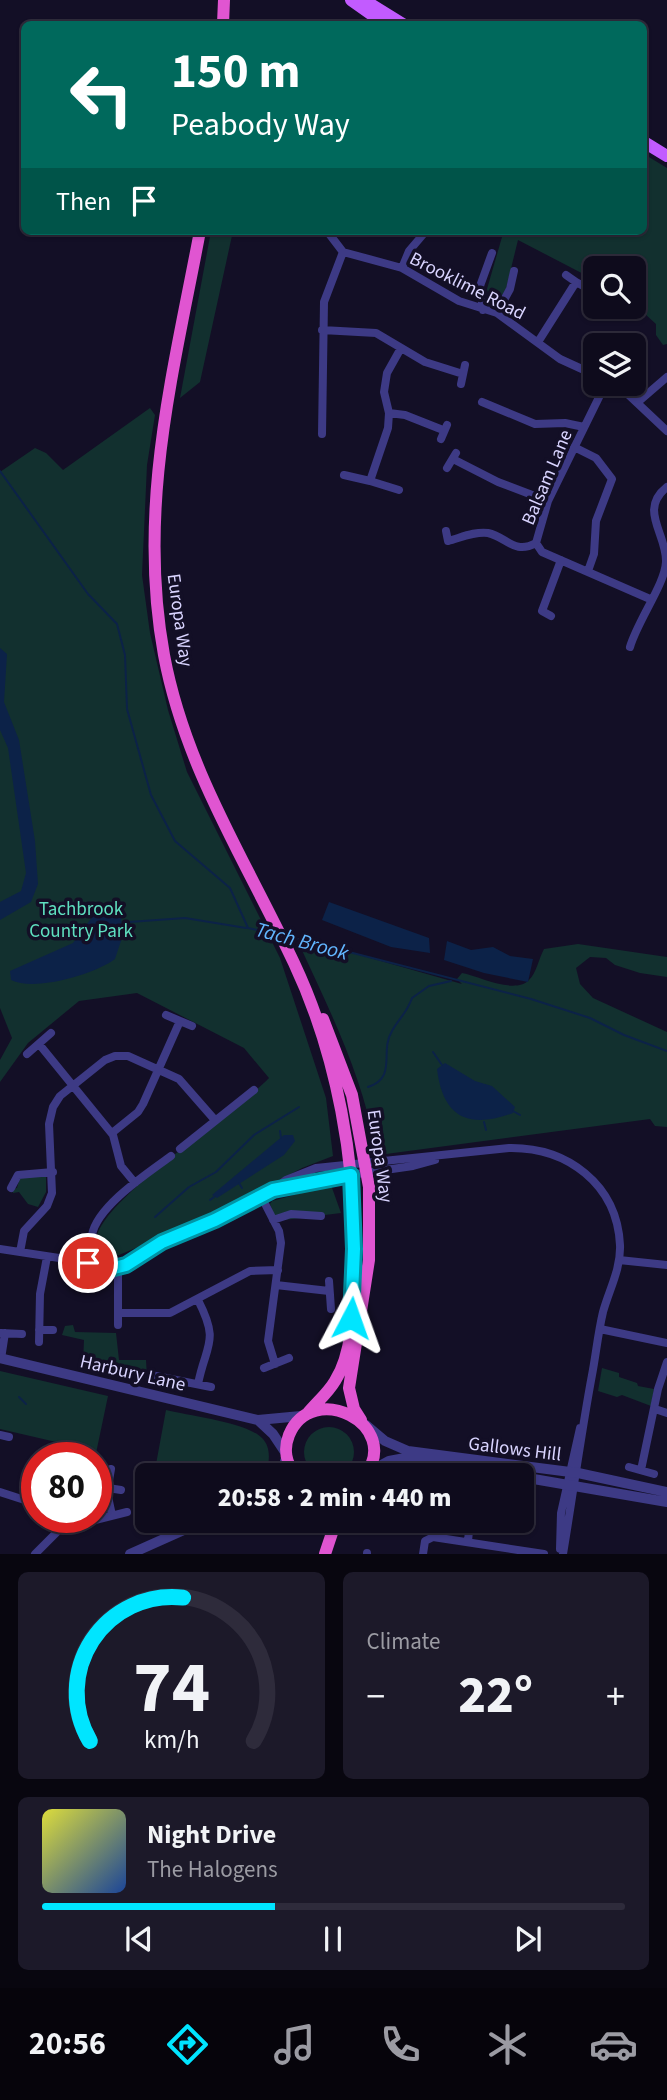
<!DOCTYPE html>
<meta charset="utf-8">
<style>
body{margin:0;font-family:"Source Sans 3",sans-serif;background:#1c1929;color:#f1f3f6;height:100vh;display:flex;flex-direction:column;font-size:26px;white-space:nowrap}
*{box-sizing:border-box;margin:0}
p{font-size:23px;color:#9b9ba3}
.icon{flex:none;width:38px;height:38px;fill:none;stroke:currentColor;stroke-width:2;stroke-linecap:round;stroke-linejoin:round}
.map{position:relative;height:1554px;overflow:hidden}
.drawer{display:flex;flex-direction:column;gap:18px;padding:18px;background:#08060f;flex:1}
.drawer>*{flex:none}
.top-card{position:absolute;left:21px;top:21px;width:626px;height:214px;border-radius:10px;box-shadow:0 2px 5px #0004,0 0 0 2px #2e2b3b;background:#00695c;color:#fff;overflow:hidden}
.tools{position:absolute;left:583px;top:256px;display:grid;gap:14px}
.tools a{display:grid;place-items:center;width:63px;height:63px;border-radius:10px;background:#0e0b1c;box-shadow:0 2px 5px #0004,0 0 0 2px #2e2b3b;font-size:35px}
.speed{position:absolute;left:21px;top:1442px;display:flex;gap:14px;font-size:35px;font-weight:700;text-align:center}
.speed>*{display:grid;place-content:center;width:91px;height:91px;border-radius:50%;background:#0e0b1c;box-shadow:0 2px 5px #0004,0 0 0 2px #2e2b3b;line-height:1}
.speed .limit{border:10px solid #d22;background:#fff;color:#111}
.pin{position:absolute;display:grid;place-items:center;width:60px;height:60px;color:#fff;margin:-30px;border:4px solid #fff;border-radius:50%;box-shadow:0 2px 7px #0007}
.me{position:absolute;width:77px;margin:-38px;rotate:4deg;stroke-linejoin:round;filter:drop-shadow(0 0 5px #0008)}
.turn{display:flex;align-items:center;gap:24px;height:147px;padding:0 35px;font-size:32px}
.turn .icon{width:91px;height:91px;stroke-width:2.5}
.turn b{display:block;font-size:49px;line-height:60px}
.then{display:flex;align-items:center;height:66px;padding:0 35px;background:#0003;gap:14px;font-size:26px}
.big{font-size:52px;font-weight:800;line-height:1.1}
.drawer .tile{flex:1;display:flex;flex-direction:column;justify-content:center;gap:10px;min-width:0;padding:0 24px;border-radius:10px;background:#1c1929}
.drawer .dial{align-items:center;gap:0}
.dial svg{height:182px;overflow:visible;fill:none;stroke:#2e2b3b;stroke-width:7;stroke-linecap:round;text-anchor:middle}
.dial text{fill:#f1f3f6;stroke:none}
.song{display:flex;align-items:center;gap:21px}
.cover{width:84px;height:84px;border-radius:10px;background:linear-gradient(135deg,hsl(60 70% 55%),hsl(220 70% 35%))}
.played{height:7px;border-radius:4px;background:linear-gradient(90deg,#00e5ff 40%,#2e2b3b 40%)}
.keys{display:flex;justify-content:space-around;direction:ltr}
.heat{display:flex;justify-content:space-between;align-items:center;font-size:38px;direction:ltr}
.drawer .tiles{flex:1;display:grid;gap:18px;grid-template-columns:1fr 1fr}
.tile:last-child{grid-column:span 2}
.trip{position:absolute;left:135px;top:1463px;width:399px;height:70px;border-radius:10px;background:#0e0b1c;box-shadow:0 2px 5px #0004,0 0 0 2px #2e2b3b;font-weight:800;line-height:70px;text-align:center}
.tabs{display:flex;height:112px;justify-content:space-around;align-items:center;background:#06040b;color:#9b9ba3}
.tabs .icon{width:49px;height:49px}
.tabs .on{color:#00e5ff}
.tabs b{font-size:32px;color:#f1f3f6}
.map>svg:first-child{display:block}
.green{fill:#12302f}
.water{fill:#0c2248}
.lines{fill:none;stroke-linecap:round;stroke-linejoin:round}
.stream{stroke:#0c2248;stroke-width:2}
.minor{stroke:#3d3a85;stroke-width:8}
.tertiary{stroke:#3d3a85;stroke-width:10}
.primary{stroke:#c25bff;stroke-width:12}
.trunk{stroke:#e055d1;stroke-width:12}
.route-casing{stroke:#0095a6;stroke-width:18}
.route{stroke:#00e5ff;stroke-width:12}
.labels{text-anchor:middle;stroke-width:7;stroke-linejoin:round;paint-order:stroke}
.street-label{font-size:19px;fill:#d9d4ff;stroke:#130f26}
.park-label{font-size:19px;fill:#5fe0c0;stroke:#130f26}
.water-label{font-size:21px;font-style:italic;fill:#62b6ff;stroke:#130f26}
</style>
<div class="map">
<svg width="667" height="1554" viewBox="0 0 667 1554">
<rect width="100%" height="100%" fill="#130f26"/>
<path class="green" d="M644,154L667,168V344L663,345L656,335V324L634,304V268H595V280L518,240L506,289L498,302L489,300L487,289L502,237L489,231H644Z
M211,231H233L200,382L180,398Z
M150,408L155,415L147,465L142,575L150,633L168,710L187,772L280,958L326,1098L333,1156L302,1168L203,1220L107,1260L96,1258C96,1251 95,1243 97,1236C107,1196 234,1114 269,1078L244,1048L137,993L79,1001L28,1043L0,1082V1060L12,1038L0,1008V472L35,448L46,453L63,470Z
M300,938L462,984L457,979L462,973C479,976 514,995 529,980C536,974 539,958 544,949L578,944L667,957V977L640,973L615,965L606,958L590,957L576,968L580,984L593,998L667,1032V1127L655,1126L650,1119L386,1154L375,1146C362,1075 330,1011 300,946Z
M46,1175V1192L38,1207L28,1204L19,1192L13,1193L12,1189L17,1188L20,1177Z
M331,1185L341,1213L276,1221L270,1204L272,1201Z
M73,1325L75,1332L116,1333L119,1360H146L147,1378L83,1363L84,1340L62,1335L65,1326Z
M602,1368L619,1373V1377L637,1383L638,1386L654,1389L651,1406L622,1395L617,1397L598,1391Z
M0,1371L108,1396L95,1458L82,1448L0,1429Z
M166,1410C190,1416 246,1422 262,1438C272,1448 269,1463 266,1475H154Z
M304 1452a25 25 0 1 1 50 0a25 25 0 1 1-50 0Z"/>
<path class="water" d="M0,648L7,654L4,702L19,740L35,841L38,884L31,902L0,920V902L21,891L26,873L8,748L0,730Z
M329,902L429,938L430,953L391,947L322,920Z
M100,912L115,914L121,918L123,935L115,959C95,974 35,992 11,980L10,971L73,943L93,916Z
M447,941L471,950L493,947L510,956L533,959L528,982L484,973L444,960Z
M445,1063L475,1081L492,1086L515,1107L513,1113C470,1129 443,1119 437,1069Z
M284,1135H293L295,1141L284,1155L217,1198L212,1195Z"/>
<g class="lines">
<path class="stream" d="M0,471L88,594L117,624L125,655L127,709L151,795L175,841L230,888L248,928L275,934
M129,922L185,918L246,928
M287,936L531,999L590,1018L624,1035L667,1051
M433,1052L442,1065
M368,1087C398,1077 379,1052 392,1031C399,1018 407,1013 412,998L429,986L451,981
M513,1111L520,1115
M484,1122L486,1130
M280,1131L281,1138
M239,1183L242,1188
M210,1200L214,1197
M155,1217L189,1187L216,1172L254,1135L299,1107
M19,1397L26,1404"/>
<path class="minor" d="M327,231L343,252L402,268L459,301L497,313L560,359L595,375
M402,268L409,251L426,231
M566,275L576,282
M483,310L480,286L492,253
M497,313L510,289L514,271
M322,330L376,333L425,362L463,374
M538,342L576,282L587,288
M616,383L667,431
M461,384L465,365
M482,402L535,424L565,423L584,427
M638,402L667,377
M389,413L405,415L443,430
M322,434L324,302L343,252
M441,439L447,425
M574,447L596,458L612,479L596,521L594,554L588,571
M453,459L498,482L548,501
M447,468L456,453
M344,475L370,481
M399,490L370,481L388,428L389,413L384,392L387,373L401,348
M446,531L448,541C460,538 475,531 488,533C507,537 514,555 536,543
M536,543L548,501L606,383
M536,543L542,552L650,599
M551,616L542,611L561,560
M630,647C638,620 665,584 666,562C667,534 638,510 667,487
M166,1015L192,1026
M39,1044L113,1135L121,1166L135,1183
M27,1054L51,1033
M112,1133L138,1112L143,1104L180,1021
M180,1149L254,1090
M11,1188L18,1175L53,1172
M276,1189L315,1180L413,1166L435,1160
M261,1196L279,1231L281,1243L268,1341L275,1364
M273,1220L291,1214L321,1216
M92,1235C97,1206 148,1173 171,1156
M0,1249L118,1267L135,1261L162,1242L215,1220L273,1190L286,1180L316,1168L509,1148C567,1147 617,1184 620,1245C621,1269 609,1290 603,1312C598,1333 596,1354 592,1375C581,1434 573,1494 563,1554
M20,1252L24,1231L47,1206L52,1193L49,1124L53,1107L60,1096L105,1060L115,1056H128L179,1079L214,1119
M619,1260L667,1265
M118,1267V1325
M329,1281L331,1309
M276,1285L329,1291
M198,1300C220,1343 206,1343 198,1384
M118,1313H170L250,1271L278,1270
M600,1329L667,1343
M39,1330H53
M1,1333L22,1334
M39,1342L40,1294L47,1257
M1,1359L5,1333
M264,1368L289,1358
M151,1375L211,1387
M655,1409L667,1413
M0,1435L9,1437
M629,1467L654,1474
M111,1469L107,1492L112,1515
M641,1470L658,1389L667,1362
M108,1488L121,1490
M0,1492L37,1504
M60,1529L127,1512
M468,1541L470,1521
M560,1549L561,1513L580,1428
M35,1554L60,1529L50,1517
M367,1554V1553
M423,1554L425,1541L433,1537L544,1554"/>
<path class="tertiary" d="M0,1358L258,1420L301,1416
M258,1420L273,1434L285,1452
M366,1425L385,1441L408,1451L578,1473L667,1492
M367,1473L389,1461L405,1458L509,1475
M281,1475L286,1458
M522,1477L667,1502
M130,1554L204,1521"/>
<path class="primary" d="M351,0L385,24
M364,0L403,24
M644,142L667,156"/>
<path class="trunk" d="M223,24L224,0
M200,231C173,374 137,508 164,655C185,768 246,861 294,963C337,1054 357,1165 354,1265C353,1301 355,1349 335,1381C328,1393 316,1403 307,1414
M323,1019L352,1095L369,1187V1260L349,1388L354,1409L361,1420
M295,1475C286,1462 283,1450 289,1435C312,1379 403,1425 365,1475
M325,1554L336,1521"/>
</g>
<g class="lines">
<g class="route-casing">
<path id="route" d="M88,1263L114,1268L126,1265L162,1242L215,1220L273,1190L351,1175L354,1249L351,1318"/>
</g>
<use href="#route" class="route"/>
</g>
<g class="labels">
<g class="street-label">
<text transform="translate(468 285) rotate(27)" y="7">Brooklime Road</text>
<text transform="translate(546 477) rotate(-67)" y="7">Balsam Lane</text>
<text transform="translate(181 620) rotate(82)" y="7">Europa Way</text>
<text transform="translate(381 1156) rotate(82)" y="7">Europa Way</text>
<text transform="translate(133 1372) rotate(13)" y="7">Harbury Lane</text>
<text transform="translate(515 1448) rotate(7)" y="7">Gallows Hill</text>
</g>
<g class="park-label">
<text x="81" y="915">Tachbrook<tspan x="81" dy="22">Country Park</tspan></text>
</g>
<g class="water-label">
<text transform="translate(302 941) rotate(15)" y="7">Tach Brook</text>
</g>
</g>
</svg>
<div class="tools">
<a><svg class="icon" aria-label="search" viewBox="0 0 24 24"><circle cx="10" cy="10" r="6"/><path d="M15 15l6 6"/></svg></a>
<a><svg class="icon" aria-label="layers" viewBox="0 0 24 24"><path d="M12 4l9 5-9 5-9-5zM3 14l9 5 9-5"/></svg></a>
</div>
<div class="speed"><div class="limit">80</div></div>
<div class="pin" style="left:88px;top:1263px;background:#d93025"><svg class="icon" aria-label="arrive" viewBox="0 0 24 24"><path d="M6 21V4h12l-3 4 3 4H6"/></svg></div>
<svg class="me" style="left:351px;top:1318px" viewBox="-20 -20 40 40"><path d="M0-17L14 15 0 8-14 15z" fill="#00e5ff" stroke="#fff" stroke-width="4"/></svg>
<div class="trip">20:58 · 2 min · 440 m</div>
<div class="top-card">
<div class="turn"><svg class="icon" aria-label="left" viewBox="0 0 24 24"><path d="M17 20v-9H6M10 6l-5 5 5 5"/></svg><div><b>150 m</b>Peabody Way</div></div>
<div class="then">Then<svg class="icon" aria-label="arrive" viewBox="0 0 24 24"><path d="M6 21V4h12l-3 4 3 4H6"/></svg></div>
</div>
</div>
<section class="drawer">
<div class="tiles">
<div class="tile dial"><svg viewBox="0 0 100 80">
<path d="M14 69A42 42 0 1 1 86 69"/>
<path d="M14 69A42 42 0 0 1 55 6" stroke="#00e5ff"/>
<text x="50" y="56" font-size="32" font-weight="700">74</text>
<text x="50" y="72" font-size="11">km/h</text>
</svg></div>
<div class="tile"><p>Climate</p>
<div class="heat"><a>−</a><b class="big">22°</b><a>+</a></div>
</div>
<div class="tile">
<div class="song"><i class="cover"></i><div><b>Night Drive</b><p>The Halogens</p></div></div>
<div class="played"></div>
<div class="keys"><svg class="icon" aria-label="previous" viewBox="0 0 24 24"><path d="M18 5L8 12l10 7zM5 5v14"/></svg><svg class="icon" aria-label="pause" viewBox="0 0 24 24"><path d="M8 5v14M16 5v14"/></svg><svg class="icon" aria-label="next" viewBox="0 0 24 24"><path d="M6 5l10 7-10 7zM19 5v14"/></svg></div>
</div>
</div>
</section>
<nav class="tabs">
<b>20:56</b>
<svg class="icon on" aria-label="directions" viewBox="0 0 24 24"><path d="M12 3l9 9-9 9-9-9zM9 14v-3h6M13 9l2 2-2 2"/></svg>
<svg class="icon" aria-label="music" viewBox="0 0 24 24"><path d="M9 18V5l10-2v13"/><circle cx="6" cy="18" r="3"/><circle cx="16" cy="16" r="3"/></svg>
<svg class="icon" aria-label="phone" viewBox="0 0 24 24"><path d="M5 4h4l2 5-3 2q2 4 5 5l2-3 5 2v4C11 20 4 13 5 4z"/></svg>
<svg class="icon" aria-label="climate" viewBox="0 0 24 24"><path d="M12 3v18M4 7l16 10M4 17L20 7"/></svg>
<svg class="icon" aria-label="car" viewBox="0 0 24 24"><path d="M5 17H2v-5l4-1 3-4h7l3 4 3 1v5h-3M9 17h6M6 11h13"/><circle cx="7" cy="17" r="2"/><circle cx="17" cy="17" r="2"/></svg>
</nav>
